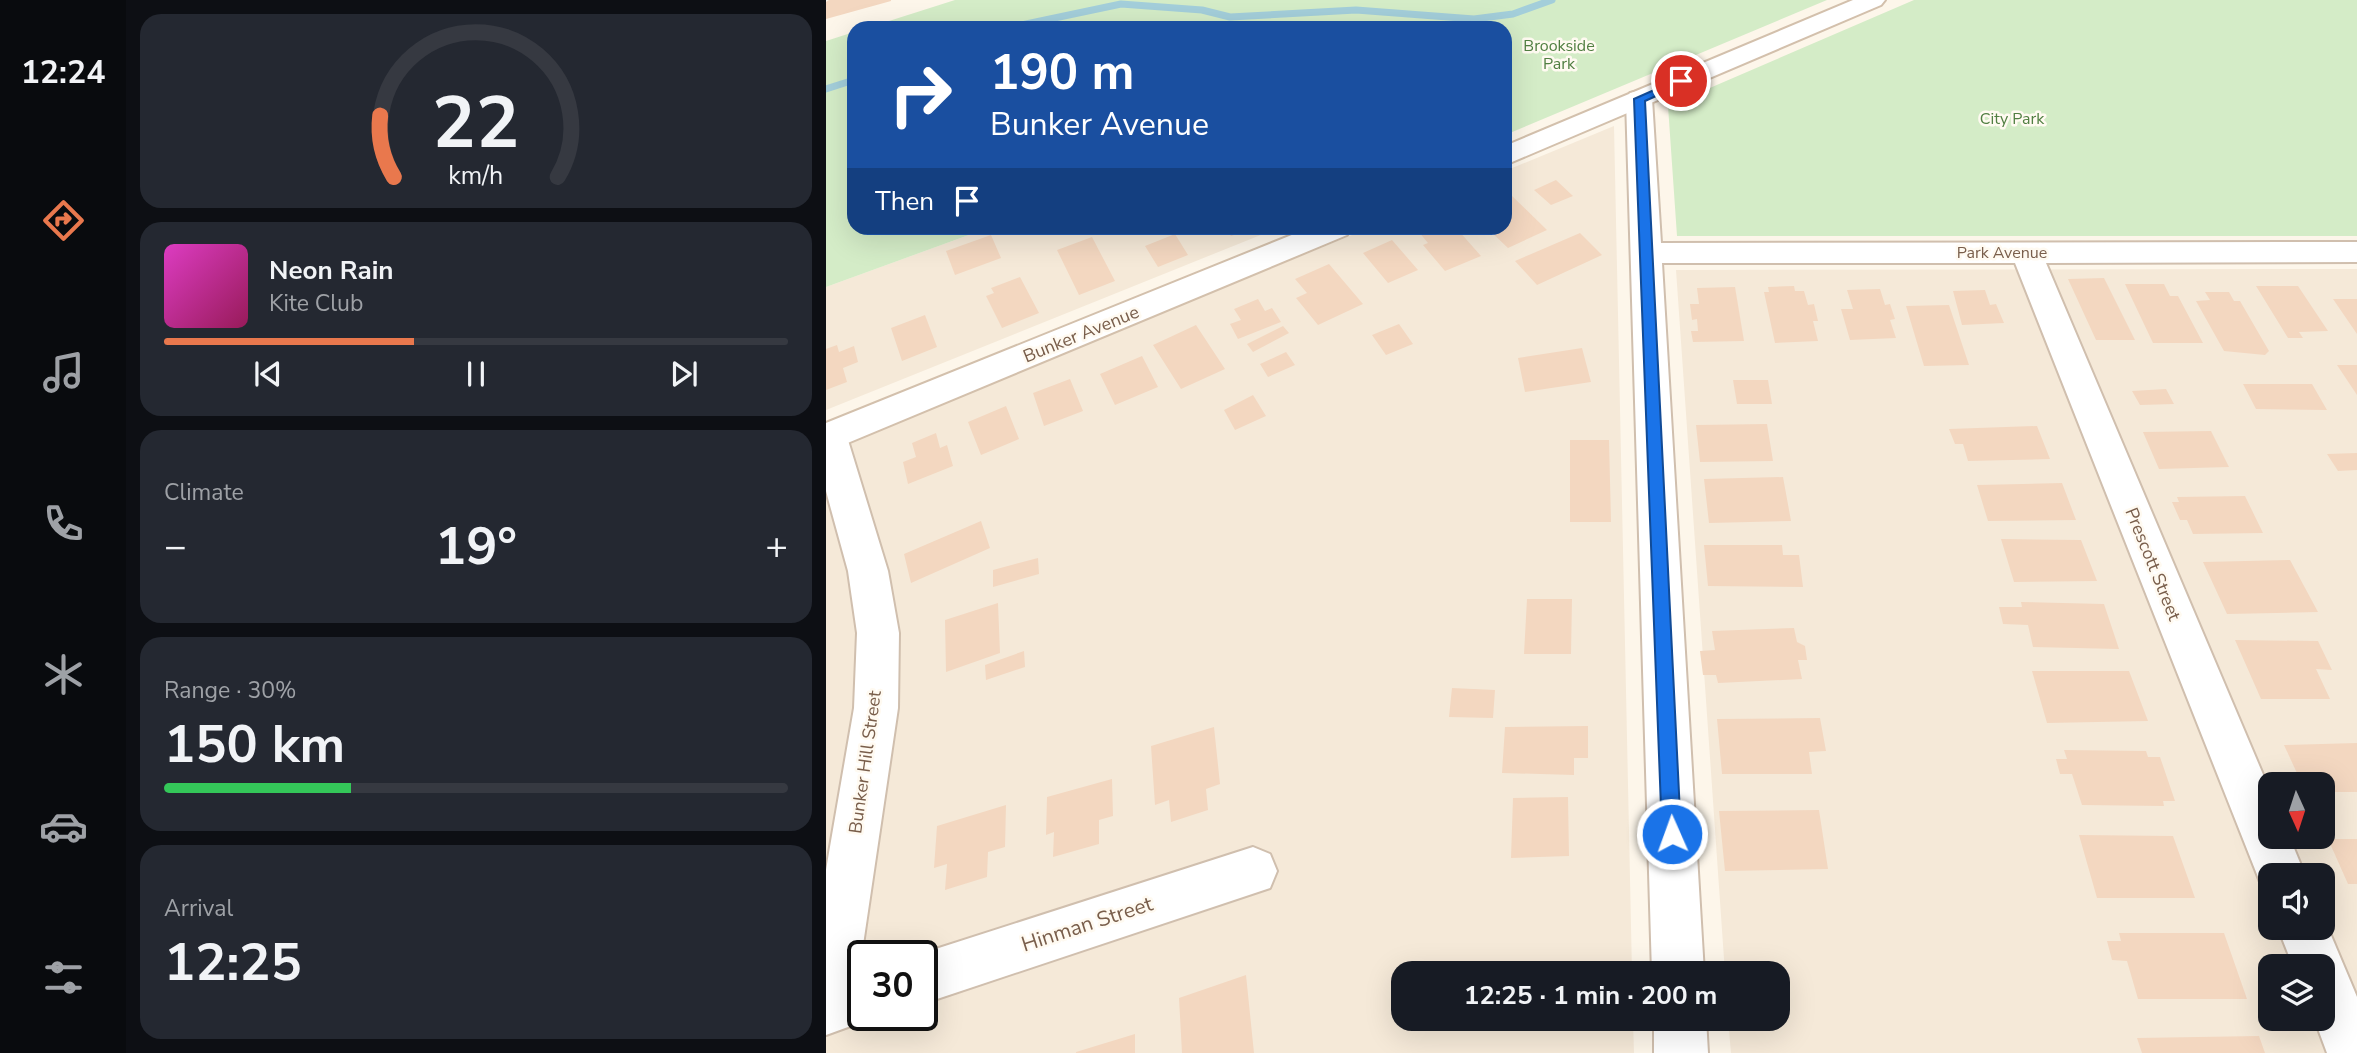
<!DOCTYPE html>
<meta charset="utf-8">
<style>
body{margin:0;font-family:"Nunito Sans",sans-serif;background:#242831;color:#f1f3f6;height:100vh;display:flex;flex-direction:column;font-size:26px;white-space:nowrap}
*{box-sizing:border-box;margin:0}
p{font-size:23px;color:#9ea1a6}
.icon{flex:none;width:38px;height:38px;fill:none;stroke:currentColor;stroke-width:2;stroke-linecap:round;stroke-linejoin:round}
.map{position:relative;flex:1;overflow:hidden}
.drawer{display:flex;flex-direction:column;gap:14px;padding:14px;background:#0d0f14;width:700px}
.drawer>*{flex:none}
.hud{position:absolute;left:21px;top:21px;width:665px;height:214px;border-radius:21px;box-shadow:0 7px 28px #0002;background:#1a4fa0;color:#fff;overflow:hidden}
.needle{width:46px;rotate:177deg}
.tools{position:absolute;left:1432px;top:772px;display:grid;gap:14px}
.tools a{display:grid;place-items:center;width:77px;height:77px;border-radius:14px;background:#171b24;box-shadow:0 7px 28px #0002;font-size:35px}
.speed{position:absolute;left:21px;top:940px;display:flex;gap:14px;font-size:35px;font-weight:700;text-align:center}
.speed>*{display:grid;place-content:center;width:91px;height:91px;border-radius:50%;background:#171b24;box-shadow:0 7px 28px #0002;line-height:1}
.speed .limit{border:4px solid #111;border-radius:10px;background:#fff;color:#111}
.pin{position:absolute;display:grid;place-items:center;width:60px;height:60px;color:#fff;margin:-30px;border:4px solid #fff;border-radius:50%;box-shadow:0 2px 7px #0007}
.me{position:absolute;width:77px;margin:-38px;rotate:358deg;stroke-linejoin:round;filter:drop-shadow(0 0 5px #0008)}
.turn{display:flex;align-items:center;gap:24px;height:147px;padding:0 28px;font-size:32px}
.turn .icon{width:91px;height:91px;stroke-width:2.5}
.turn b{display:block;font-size:49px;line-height:60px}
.then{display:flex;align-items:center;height:66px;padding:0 28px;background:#0003;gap:14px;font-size:26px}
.big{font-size:52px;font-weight:700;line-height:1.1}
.drawer .widget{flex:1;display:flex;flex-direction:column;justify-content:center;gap:10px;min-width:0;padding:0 24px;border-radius:21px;background:#242831}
.drawer .dial{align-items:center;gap:0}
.dial svg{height:182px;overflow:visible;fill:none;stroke:#363941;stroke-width:7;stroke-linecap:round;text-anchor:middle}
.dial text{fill:#f1f3f6;stroke:none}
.song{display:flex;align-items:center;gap:21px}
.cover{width:84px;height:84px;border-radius:10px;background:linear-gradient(135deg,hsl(310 70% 55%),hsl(330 70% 35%))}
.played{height:7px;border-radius:4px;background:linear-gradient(90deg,#e9784d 40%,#363941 40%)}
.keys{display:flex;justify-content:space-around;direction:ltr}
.heat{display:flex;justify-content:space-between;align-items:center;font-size:38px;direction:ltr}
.charge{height:10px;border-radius:5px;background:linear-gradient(90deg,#34c759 30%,#363941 0)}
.trip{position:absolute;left:565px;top:961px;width:399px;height:70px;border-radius:21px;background:#171b24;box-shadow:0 7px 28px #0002;font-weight:700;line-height:70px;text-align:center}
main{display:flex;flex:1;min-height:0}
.tab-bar{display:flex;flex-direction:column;width:126px;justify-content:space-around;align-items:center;background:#090b0e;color:#9ea1a6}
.tab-bar .icon{width:49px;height:49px}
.tab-bar .active{color:#e9784d}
.tab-bar b{font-size:32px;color:#f1f3f6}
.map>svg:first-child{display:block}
.residential{fill:#f5e9d8;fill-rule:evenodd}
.green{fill:#d4ecc7}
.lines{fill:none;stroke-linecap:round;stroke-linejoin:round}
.stream{stroke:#a3ceda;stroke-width:7}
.building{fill:#f3d7c0}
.street-casing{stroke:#d0bfae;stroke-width:4}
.secondary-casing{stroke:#d3c0ac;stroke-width:4}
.street{fill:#fff;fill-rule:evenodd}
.secondary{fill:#fff;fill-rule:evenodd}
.route{fill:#1a73e8;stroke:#114b97;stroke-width:2}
.labels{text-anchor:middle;stroke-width:5;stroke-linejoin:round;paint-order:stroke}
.far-park-label{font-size:16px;fill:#517f42;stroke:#fffaf1}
.far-street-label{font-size:16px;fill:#795e4b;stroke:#fffaf1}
.street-label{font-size:18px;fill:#795e4b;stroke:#fffaf1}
.near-street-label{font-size:21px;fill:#795e4b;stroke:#fffaf1}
</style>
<main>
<nav class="tab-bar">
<b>12:24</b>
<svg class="icon active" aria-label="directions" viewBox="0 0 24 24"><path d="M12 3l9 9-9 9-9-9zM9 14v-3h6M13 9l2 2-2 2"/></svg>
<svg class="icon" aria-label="music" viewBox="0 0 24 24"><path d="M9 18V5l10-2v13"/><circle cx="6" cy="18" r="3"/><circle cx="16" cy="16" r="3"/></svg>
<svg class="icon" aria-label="phone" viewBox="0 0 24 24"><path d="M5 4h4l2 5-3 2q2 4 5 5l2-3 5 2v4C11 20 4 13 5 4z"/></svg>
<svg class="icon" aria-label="climate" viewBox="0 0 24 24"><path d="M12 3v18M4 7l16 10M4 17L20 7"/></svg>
<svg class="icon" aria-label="car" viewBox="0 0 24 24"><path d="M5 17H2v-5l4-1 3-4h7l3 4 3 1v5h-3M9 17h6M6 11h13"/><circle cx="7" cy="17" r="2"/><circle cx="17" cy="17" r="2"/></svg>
<svg class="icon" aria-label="filters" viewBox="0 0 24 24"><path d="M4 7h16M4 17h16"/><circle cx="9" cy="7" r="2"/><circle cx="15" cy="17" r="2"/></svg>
</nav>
<section class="drawer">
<div class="widget dial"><svg viewBox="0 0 100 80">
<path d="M14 69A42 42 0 1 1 86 69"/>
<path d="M14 69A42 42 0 0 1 8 42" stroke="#e9784d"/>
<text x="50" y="56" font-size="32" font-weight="700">22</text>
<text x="50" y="72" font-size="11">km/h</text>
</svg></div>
<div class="widget">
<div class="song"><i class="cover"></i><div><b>Neon Rain</b><p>Kite Club</p></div></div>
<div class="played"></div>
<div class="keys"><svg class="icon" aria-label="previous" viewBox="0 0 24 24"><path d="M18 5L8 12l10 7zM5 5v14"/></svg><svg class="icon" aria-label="pause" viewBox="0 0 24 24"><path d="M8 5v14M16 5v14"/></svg><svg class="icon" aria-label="next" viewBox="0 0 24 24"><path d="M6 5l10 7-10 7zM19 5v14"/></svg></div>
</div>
<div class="widget"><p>Climate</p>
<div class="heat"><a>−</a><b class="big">19°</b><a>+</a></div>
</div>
<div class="widget"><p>Range · 30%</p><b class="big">150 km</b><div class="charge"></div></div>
<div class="widget"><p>Arrival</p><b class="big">12:25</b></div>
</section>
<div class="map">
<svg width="1531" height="1053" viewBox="0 0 1531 1053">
<rect width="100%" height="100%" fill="#fdf6ea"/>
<path class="residential" d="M788,126L806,973H578V1018L807,1019L808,1053H0V451L543,228H679V171ZM37,956H96V1015H37Z
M162,228H452L0,410V287Z
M1531,269V1053H905L902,1019L952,1018V973H899L850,270ZM1444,784H1496V836H1444ZM1444,875H1496V928H1444ZM1444,966H1496V1018H1444Z"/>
<path class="green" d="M129,0H1001L679,135V28H41Z
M1088,0H1531V236H851L842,106Z
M28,32V228H162L0,287V41Z"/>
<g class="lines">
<path class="stream" d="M181,28L295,4L376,10L404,17L530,10L648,19L687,14L726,0
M0,89L28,80"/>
</g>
<path class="building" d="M3,0H65V1L0,19V2Z
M730,180L747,196L725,205L708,190Z
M684,194L721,230L682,248L661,228H679V196Z
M201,228H229L208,235H205Z
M399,228H428L405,236Z
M601,228L632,230L655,256L619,271L597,245L602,243L592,231Z
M754,233L776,255L711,285L689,261Z
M349,234L362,255L332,267L319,246Z
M165,235L175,258L129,275L120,251Z
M266,237L289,281L253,295L231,250Z
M566,240L592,270L562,283L537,253Z
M503,264L537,304L492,325L470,298L481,293L469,279Z
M194,277L213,313L176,328L160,296L168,293L165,288Z
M1278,278L1309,340H1270L1242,279Z
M1299,284H1338L1344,296H1352L1377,343H1327Z
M968,286L969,291H978L982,305L988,304L992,321H987L992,341L949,343L938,292H943L942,287Z
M1430,286H1472L1502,331L1473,332L1477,338H1462Z
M909,287L918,341L867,342L865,331H872L871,319L866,320L864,304H873L871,288Z
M1054,289L1059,305L1064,304L1069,319L1064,320L1070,338L1024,340L1015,309H1027L1021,290Z
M1159,290L1164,305L1170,304L1178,323L1136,325L1127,291Z
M1379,292H1403L1408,301H1414L1443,351L1439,355L1398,351L1370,301L1384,300Z
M432,299L439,311L446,308L455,322L412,339L404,324L415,320L408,309Z
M1507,299H1531V334Z
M1123,305L1143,365L1098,366L1080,306Z
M99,315L111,347L76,361L65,328Z
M573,324L587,344L560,355L546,335Z
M370,325L399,369L355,389L327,345Z
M457,326L463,333L427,352L421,344Z
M11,345L13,352L28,346L32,362L17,368L21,382L0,390V349Z
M756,348L765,382L699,392L692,358Z
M460,352L469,365L442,377L434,364Z
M316,356L332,387L289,405L274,374Z
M1511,365H1531V395Z
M244,379L257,411L218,426L207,393Z
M907,380H942L946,404H911Z
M1417,384H1486L1501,410L1430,409Z
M1340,389L1348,404L1314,405L1306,391Z
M427,395L440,416L409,430L398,410Z
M180,406L193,439L155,455L142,422Z
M941,424L947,461L874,462L870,425Z
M1211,426L1224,459L1142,461L1137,444H1129L1123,429Z
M1385,431L1403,467L1333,469L1317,432Z
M110,433L114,448L121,445L127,466L82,484L77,462L90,457L86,443Z
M744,440H783L785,522H744Z
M1531,453V470L1512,471L1501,454Z
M957,477L965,521L883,523L878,479Z
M1236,483L1250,520L1162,521L1151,485Z
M1419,496L1437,533L1367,534L1361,520H1354L1346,502H1353L1351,497Z
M155,521L164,548L85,583L78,554Z
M1175,539L1255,540L1271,581L1188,582Z
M878,545H956L957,555H973L977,587L882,586Z
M212,558L213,574L167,587V570Z
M1464,560L1492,612L1401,614L1377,562Z
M701,599H746L745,654H698Z
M1195,602L1278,604L1293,649L1207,647L1202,625L1177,624L1173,607H1196Z
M172,603L174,653L120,672L119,620Z
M968,628L971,642L979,646L981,660H972L976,679L892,683L890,675H877L874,651L889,650L886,631Z
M1409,640L1492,641L1506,670L1490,669L1504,699H1435Z
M198,651L199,667L160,680L159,665Z
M1206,671H1303L1322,721L1221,723Z
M626,688L669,690L667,718L623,717Z
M994,718L1000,751L983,752L986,774H896L891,719Z
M762,726V758H748V775L676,773L679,727Z
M388,727L394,784L380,789L382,810L345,822L343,800L329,805L325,746Z
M1531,743V792H1496V784H1476L1458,745Z
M1238,750L1320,751L1322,757H1334L1349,801H1337L1338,806L1256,805L1246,774H1234L1230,759H1241Z
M286,779L287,816L273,820V844L227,857L228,832L220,835L221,797Z
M742,797L743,856L685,858L687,798Z
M180,805L179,847L162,852L161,877L119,890L121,864L108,868L111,826Z
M993,810L1002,869L899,871L893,811Z
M1253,835L1347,836L1369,898H1271Z
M1502,839H1531V884H1522Z
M1293,933H1398L1421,999H1312L1301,961L1286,960L1281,941H1295Z
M420,975L428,1053H356L353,998Z
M309,1034V1053H250V1052Z
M1433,1036L1439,1053H1316L1311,1038Z"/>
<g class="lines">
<g class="street-casing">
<path id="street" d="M813,91L822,93L826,99L835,243L1531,242V262L1220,263L1444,791V836H1463L1479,875H1444V895L1438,892L1189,263H836L878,973H826L800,99L804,93Z
M3,423L16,427L21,437L62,571L73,633L72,708L33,972L37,971V1015H55L0,1035V870L28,708L31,633L22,571L0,491V424Z
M427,847L444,854L451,871L444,888L96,1004V956H88Z
M1496,914L1531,997V1053H1501L1488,1018H1496V966H1467L1452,928H1496Z
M828,1018H880L882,1053H828Z"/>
</g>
<g class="secondary-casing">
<path id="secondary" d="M1027,0H1059L1055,5L679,165V146Z
M483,228H525L521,235L0,452V423Z"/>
</g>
<use href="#street" class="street"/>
<use href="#secondary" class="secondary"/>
</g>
<path class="route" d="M855,78L861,81L859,83L819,101L855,834L853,841L846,844L839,841L836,834L808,99Z"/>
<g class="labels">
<g class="far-park-label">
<text x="733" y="51">Brookside<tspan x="733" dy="18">Park</tspan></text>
<text x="1186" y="124">City Park</text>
</g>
<g class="far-street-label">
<text x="1176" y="258">Park Avenue</text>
</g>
<g class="street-label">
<text transform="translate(255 334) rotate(-22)" y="6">Bunker Avenue</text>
<text transform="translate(1327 564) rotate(68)" y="6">Prescott Street</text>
<text transform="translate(39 762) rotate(-82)" y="6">Bunker Hill Street</text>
</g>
<g class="near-street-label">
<text transform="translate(261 924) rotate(-18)" y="7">Hinman Street</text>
</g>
</g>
</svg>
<div class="tools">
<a><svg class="needle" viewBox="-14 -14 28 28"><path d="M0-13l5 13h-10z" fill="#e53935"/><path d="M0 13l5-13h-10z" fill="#9ea1a6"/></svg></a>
<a><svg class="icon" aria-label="sound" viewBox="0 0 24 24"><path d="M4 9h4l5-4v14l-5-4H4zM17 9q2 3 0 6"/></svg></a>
<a><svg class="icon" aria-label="layers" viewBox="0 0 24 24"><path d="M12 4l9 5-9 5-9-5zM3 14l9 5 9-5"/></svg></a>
</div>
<div class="speed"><div class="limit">30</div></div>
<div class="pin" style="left:855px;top:81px;background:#d93025"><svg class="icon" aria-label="arrive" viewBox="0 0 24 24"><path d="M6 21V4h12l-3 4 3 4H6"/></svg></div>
<svg class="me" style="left:846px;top:834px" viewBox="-20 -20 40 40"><circle r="17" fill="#1a73e8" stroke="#fff" stroke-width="3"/><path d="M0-11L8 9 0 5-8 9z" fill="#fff"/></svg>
<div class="trip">12:25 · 1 min · 200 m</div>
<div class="hud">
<div class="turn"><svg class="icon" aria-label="right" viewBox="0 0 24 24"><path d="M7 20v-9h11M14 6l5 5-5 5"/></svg><div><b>190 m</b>Bunker Avenue</div></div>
<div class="then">Then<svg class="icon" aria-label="arrive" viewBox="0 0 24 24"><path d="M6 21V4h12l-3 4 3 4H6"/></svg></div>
</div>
</div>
</main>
